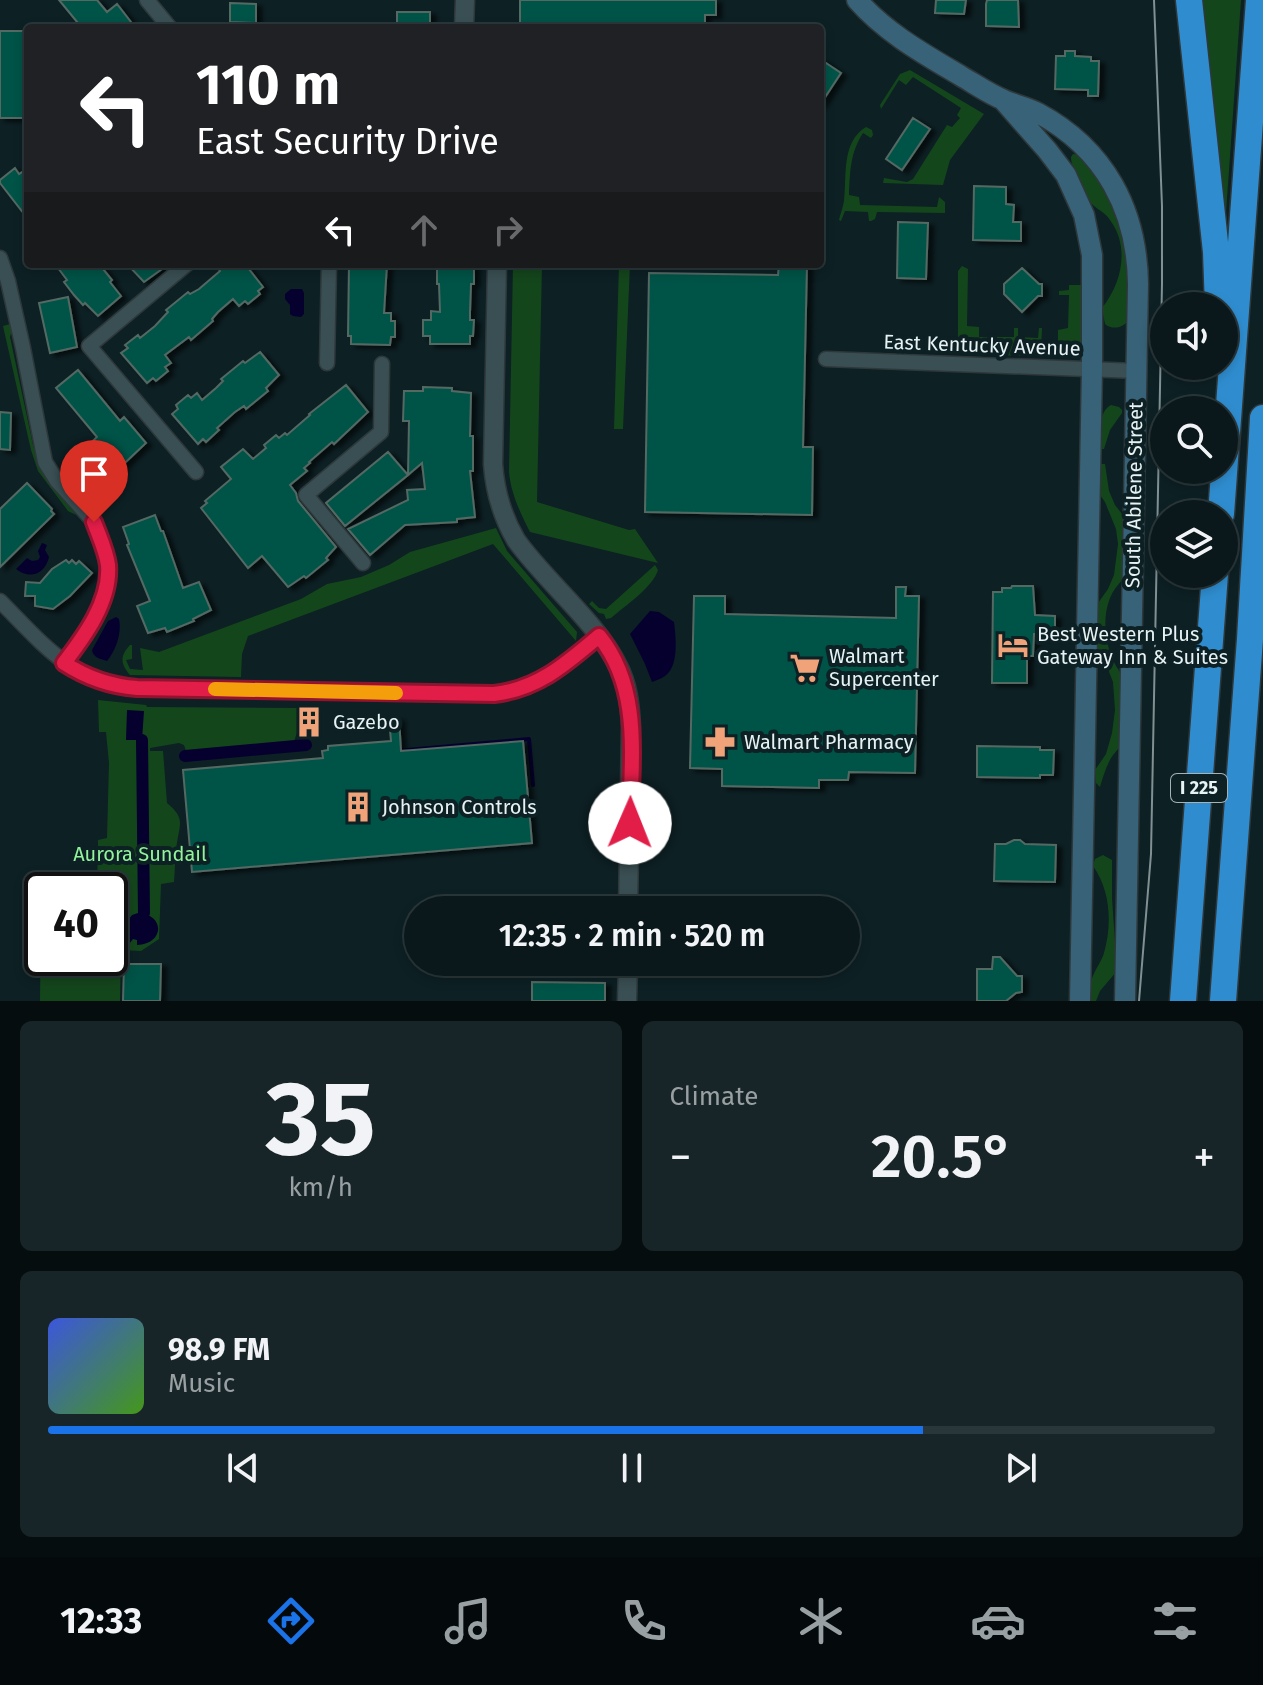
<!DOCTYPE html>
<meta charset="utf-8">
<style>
body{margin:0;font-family:"Fira Sans",sans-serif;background:#182528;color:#f1f3f6;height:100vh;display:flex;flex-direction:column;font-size:30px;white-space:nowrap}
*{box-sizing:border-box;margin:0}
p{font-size:26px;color:#99a0a3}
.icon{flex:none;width:44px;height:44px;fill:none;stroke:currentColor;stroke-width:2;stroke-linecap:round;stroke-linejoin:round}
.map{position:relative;height:1001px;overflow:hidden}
.side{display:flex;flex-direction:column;gap:20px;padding:20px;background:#060d0f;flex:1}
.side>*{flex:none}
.hud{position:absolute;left:24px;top:24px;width:800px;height:244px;border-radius:8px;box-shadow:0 4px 12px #0003,0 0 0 2px #2a373a;background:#202124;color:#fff;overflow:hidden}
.tools{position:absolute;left:1150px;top:292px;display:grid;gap:16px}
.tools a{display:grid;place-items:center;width:88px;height:88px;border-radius:50%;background:#0a181b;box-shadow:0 4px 12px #0003,0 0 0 2px #2a373a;font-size:40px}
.speed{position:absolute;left:24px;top:872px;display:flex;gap:16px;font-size:40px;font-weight:700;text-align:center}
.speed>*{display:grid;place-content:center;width:104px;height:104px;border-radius:50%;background:#0a181b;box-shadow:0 4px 12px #0003,0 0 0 2px #2a373a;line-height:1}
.speed .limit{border:4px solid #111;border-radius:12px;background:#fff;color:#111}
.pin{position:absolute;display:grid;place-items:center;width:68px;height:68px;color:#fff;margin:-82px -34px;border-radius:50% 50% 50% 0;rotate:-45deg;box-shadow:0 0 8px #0007}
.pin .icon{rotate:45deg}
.me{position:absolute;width:88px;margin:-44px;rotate:1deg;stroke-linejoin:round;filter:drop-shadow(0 0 6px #0008)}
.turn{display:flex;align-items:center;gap:28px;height:168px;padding:0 40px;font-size:36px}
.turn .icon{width:104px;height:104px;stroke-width:2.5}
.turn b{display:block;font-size:56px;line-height:68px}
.lanes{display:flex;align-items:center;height:76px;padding:0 40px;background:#0003;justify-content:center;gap:40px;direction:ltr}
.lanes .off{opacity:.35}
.big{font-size:60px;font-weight:600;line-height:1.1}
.side .card{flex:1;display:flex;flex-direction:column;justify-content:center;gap:12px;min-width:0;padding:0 28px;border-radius:12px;background:#182528}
.side .dial{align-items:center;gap:0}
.dial b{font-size:104px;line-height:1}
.song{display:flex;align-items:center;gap:24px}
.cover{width:96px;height:96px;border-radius:12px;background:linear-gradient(135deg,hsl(230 70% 55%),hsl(100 70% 35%))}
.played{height:8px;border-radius:4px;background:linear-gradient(90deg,#1a73e8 75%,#2a373a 75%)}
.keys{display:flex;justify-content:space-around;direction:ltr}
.heat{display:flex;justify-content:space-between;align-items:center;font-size:44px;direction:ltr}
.side .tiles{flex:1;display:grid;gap:20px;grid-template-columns:1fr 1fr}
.card:last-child{grid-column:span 2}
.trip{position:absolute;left:404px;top:896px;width:456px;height:80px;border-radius:40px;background:#0a181b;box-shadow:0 4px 12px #0003,0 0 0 2px #2a373a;font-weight:600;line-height:80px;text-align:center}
.dock{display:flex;height:128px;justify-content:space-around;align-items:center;background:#040a0b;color:#99a0a3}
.dock .icon{width:56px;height:56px}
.dock .on{color:#1a73e8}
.dock b{font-size:36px;color:#f1f3f6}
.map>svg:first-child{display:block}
.green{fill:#14461c}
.water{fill:#06002f}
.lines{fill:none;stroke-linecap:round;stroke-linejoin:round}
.stream{stroke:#06002f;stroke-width:4}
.canal{stroke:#06002f;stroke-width:12}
.building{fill:#005347;stroke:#546964;stroke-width:2;filter:url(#shadow)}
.minor-casing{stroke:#2e383b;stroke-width:17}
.tertiary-casing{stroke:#2e383b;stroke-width:21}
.secondary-casing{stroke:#2e383b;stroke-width:23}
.motorway-casing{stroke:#2e383b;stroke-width:29}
.minor{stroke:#3a4f53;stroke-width:14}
.tertiary{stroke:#3a4f53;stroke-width:18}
.secondary{stroke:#376278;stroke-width:20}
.motorway{stroke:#2f8dcf;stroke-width:26}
.tram{stroke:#819093;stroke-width:2}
.route-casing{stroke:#92132f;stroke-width:20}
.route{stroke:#e11d48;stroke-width:14}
.slow{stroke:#f59e0b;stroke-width:14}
.labels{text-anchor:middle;stroke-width:8;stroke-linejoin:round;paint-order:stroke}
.shield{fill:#0d2024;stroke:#a5b3b6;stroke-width:2}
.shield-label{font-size:18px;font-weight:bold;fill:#e6f2f4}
.street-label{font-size:20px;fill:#e6f2f4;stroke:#0d2024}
.poi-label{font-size:20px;fill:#e6f2f4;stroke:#0d2024;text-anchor:start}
.park-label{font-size:20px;fill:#92f39b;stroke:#0d2024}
</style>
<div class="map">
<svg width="1263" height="1001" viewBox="0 0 1263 1001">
<defs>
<filter id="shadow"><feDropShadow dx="5.5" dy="3" stdDeviation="2" flood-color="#0009"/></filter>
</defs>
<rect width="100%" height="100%" fill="#0d2024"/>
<path class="green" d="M1199,0H1241L1226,213H1221Z
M910,70L984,114L950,160L943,185L883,183L884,178L907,182L913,179L947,125L952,127L960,118L957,115L961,108L913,77L906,85L899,80L881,109L880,105L900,74Z
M866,127L872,130L873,135L871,138L863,133C850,153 850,172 849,195L859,197L860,205L937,207L939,197L945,202V213L877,212L875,219L871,221H869L868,212L845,211L841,221L839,220C840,214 843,208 844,201C847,176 841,142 866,127Z
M1073,154L1080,155C1104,185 1124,219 1128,258C1131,278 1128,301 1127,322C1122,328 1112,330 1105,324L1102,308C1122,283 1130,247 1110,220C1105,212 1096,209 1091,203C1086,197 1084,186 1080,180C1076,172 1071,166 1071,157Z
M513,264H542L537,502L629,530L635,529L658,563L530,532C520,512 511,494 509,472Z
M619,264H630L623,429H614Z
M962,266L968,269L967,326L979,327V337H1014V328H1018V337L1038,338L1039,328H1042L1041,351L1035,356L966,355L958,351V271Z
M1069,285H1082L1081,350L1075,357H1065L1059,353L1058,350V330L1068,328L1069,295H1059V291L1069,290Z
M10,324L12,330L10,337L33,445L39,465L51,484L76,515L68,511L38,471L31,450L3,326Z
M1111,405L1119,407L1122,410V413L1110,430L1104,449H1101C1101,435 1097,412 1111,405Z
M1101,464H1105L1109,491L1115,505L1126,519L1125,578C1101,597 1102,633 1112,658C1115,666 1122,673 1123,680C1124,690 1124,734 1121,743C1120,748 1114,753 1111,758C1106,767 1103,777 1100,787L1096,783L1095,770L1106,754L1112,733L1115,710L1113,682L1106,664L1097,651L1098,603L1108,589L1114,575L1118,544L1116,529L1105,502L1100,495Z
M496,528L507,551L577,632L576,641L493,544L248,636L242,654L241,677L130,675C120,663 120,656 130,645H132V659L126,660L130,669L143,670L140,648L159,652L301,599L327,584L361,577L389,565L410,552Z
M655,565L658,570C653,587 625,606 611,618L606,619L604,614L599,613L589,604L592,601L599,608L606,609Z
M98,700L146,705L147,707L306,708L293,744L187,754L184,745L179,743L150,748V751H163L167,803C185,818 180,823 177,843C175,856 175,869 174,882L161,884L159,939L141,951L121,950L120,1001H40L41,907L42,958H110V890H97L98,843V840L107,838L109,763L106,732H99Z
M1103,855L1112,860V898L1117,971L1100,991L1096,1001H1091C1091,995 1090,987 1091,982C1093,972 1101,963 1104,953C1112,925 1111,891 1093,866L1095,859Z"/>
<path class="water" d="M291,289H302L304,293V314L301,317L293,316L290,314V305L285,299V294Z
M42,543L47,545L45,550L49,557C45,574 30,580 16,569L27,558L32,561L38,560L40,557L38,551Z
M650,611L659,612L674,622C676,638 679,666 665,676C661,679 656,680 652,682L645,664L630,634Z
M116,617L119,619C122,633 116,650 107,661C101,659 93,658 92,650L108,621Z
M127,710L144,711L142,740H126Z
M138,913C165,914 165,944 137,945V940L133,939L129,944H126L123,940L128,934L126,923L132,915Z"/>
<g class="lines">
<path class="stream" d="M396,751L529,739L533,785"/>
<path class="canal" d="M142,740L144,913
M185,756L306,745"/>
</g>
<path class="building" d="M59,0H97L107,12L117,4L131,22L124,28H82Z
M520,0H716V15H705V28H520Z
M936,0H966L964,14L935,13Z
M987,0H1018L1019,27L986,26V4Z
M230,3L256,4V23L230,22Z
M397,12H430V28H397Z
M0,31H28V118H0Z
M1065,51H1075V56L1091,57V61H1099L1098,96H1088V90L1055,89L1056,56H1065Z
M820,59L841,73L820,105Z
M913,118L930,129L902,170L886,159Z
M15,168L19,174L28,168V219L0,183V180Z
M974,186L1006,187V204L1014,205L1013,222H1021V241L973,240Z
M898,222L928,223L926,279L897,278Z
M55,264H99L112,280L110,282L121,296L98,316L85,303L83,305L74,295L64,282L67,280Z
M127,264H169L144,282Z
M223,264H245L263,287L258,291L260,294L248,304L245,301L239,306L233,299L218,312L212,319L213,321L191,340L189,337L165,355L171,363L165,367L168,371L156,381L153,378L147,383L121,353L128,348L125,345L138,335L140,338L155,326L168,312L166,310L188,292L190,294L199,289L220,271L218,268Z
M349,264H387L384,313H391V321H395V337H391L390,345L351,344V336H348Z
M437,264H474V284H471L470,312V320H474L473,336H470V344H430V336H423V320H431V311L440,312L439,284H437Z
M779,264H807L803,447H813L812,515L645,512L649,273L778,275Z
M1022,268L1039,284H1042V296H1038L1022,312L1004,294V284Z
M68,297L77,347L50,353L39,303Z
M260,352L279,375L266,388L268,391L246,409L244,406L235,412L217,428L219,430L206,442L203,439L198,444L172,414L178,409L176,405L188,395L191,398L197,393L202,400L216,388L223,381L221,379L243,361L245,363Z
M78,370L120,421L124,417L146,443L112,475L110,473L97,485L75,458L97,437L56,388Z
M346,385L368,412L334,444L332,442L309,462L310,463L304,468L307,471L290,485L296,493L298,501L336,547L326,558L328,560L306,578L304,576L288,587L262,556L248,568L201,508L207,503L205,501L231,479L221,467L243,449L253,459L266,448L264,445L276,435L279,438L285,433L287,435L310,415L309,414Z
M423,387L452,388V391L471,393L470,436H473V471H470L475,517L457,519V522L405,525L370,555L348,529L408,500L407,490L425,489L422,463L408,475L409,421H403L404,391H423Z
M0,412L11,413L10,450L0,449Z
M388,452L408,475L345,526L326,503Z
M27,483L52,509L51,511L54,514L0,567V509Z
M155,515L161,531H163L183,588L199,582L211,610L193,619L194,621L167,632L165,628L148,633L137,606L150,601L127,545L129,544L123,527Z
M66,560L69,563L72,560L76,564L79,561L92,573L70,596L53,609L35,606V596H25L26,582L40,583L52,569Z
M1012,586H1033L1035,615L1055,616V634H1034L1033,656H1027V683H992L993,592H1002V588H1011Z
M896,587H906L905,596H919L915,773L849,772L848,780H819V788L722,786V769L690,768L694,596H725V614L896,618Z
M399,718L401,751L523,741L532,843L192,872L183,770L323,758L322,751L328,750V746L391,741L389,719Z
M977,746L1040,747V750H1054L1053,775H1040V778L977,777Z
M1014,840H1020L1025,844L1056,845L1055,882L994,881L995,844H1006Z
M993,957H1000L1017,976H1022V992L1016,993L1006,1001H977V969H992Z
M124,964H161L160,1001H123Z
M532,982L605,983V1001H532Z"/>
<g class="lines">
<g class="minor-casing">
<path id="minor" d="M147,0L170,28
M0,258L8,281L23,348L45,462L57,481L94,522L106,553L108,567V581L97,611L85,636L64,663
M187,264L89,346L196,472
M826,359L1136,371
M327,363L329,264
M363,563L306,495L381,432L382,364
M0,601C42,643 73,684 137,688L494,694C540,688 565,666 599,636"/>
</g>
<g class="tertiary-casing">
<path id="tertiary" d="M464,28L465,0
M497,264L493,464C495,492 502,516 516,540C546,582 596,621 618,666C628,685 630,706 631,727L628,910
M627,1001L628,962"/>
</g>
<g class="secondary-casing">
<path id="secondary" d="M857,0C886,33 924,54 961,76C975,84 989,94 1004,100C1015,105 1027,107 1038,113C1105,149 1137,210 1138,284L1125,1001
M1003,100L1047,150L1066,175L1084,215L1092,255V369L1080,1001"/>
</g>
<g class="motorway-casing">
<path id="motorway" d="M1189,0L1216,252L1218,306
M1221,514L1259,0
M1183,1001L1215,574
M1223,1001L1250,639L1263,418"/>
</g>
<use href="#minor" class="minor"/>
<use href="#tertiary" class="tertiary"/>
<use href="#secondary" class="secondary"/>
<use href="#motorway" class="motorway"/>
<path class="tram" d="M1139,1001L1151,854L1162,284V206L1154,0"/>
</g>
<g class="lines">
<g class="route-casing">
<path id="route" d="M94,522C99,536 106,550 108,565C111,601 84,637 64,663C87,678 110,686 137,688L494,694C538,689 566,664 599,636C642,689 631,759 630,823"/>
</g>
<use href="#route" class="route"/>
<path class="slow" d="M215,689L396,693"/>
</g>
<defs>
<g id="hotel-bare" transform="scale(2.4)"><path d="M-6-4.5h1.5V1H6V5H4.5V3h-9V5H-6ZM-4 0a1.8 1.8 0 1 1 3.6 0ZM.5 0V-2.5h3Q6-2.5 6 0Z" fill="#f0a279" stroke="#0d2024" stroke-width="2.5" paint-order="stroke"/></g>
<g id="supermarket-bare" transform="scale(2.4)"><path d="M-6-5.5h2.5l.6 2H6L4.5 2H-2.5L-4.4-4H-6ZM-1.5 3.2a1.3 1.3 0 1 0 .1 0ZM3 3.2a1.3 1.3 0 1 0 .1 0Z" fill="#f0a279" stroke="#0d2024" stroke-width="2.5" paint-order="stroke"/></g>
<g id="building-bare" transform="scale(2.4)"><path d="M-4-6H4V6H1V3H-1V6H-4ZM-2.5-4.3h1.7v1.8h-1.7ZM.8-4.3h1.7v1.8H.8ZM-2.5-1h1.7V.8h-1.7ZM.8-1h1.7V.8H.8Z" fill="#f0a279" stroke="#0d2024" stroke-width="2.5" paint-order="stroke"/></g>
<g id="pharmacy-bare" transform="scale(2.4)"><path d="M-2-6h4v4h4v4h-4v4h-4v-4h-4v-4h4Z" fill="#f0a279" stroke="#0d2024" stroke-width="2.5" paint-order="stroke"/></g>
</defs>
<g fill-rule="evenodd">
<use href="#hotel-bare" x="1013" y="645"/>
<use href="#supermarket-bare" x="805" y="668"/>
<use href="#building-bare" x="309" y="722"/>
<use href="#pharmacy-bare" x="720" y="742"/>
<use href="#building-bare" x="358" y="807"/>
</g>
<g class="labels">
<rect class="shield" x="1171" y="774" width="56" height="28" rx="6"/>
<g class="shield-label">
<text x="1199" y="794">I 225</text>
</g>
<g class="street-label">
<text transform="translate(982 345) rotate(2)" y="7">East Kentucky Avenue</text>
<text transform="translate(1134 495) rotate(-89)" y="7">South Abilene Street</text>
</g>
<g class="poi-label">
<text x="1037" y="641">Best Western Plus<tspan x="1037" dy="23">Gateway Inn &amp; Suites</tspan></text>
<text x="829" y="663">Walmart<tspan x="829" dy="23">Supercenter</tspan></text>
<text x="333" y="729">Gazebo</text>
<text x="744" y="749">Walmart Pharmacy</text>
<text x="382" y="814">Johnson Controls</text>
</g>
<g class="park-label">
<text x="140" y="861">Aurora Sundail</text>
</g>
</g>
</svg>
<div class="tools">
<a><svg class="icon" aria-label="sound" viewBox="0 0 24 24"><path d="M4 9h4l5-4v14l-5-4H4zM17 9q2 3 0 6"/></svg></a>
<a><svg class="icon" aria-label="search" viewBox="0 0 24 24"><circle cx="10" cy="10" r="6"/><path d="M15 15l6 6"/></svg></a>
<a><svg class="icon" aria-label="layers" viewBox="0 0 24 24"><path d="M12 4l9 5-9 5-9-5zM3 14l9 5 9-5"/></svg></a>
</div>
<div class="speed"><div class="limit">40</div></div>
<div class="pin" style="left:94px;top:522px;background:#d93025"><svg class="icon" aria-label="arrive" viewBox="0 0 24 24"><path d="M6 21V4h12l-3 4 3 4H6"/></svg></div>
<svg class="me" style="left:630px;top:823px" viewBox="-20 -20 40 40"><circle r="19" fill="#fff"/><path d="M0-13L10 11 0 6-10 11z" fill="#e11d48"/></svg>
<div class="trip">12:35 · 2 min · 520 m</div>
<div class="hud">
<div class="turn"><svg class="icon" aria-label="left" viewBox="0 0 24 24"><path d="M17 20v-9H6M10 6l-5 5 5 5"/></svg><div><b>110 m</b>East Security Drive</div></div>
<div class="lanes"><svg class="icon" aria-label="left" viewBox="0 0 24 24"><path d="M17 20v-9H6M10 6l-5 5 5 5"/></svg><svg class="icon off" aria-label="ahead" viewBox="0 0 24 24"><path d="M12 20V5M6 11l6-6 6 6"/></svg><svg class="icon off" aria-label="right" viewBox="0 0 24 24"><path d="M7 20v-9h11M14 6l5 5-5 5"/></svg></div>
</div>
</div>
<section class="side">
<div class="tiles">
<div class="card dial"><b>35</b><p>km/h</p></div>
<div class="card"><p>Climate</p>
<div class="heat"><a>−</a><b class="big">20.5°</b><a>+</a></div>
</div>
<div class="card">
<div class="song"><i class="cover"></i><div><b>98.9 FM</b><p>Music</p></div></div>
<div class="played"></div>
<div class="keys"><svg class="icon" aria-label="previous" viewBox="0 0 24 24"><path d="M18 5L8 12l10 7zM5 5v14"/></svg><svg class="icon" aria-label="pause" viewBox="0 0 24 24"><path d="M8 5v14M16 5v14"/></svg><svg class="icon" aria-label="next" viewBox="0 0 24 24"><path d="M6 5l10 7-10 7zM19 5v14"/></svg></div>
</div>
</div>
</section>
<nav class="dock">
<b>12:33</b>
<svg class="icon on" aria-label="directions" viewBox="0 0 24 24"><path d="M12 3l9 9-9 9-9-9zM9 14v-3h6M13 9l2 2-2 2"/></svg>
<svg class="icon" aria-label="music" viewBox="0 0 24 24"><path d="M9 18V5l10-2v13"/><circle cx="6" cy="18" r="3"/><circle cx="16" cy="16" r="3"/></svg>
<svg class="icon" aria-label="phone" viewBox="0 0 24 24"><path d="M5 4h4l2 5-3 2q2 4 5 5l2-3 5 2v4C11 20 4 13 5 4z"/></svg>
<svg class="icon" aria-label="climate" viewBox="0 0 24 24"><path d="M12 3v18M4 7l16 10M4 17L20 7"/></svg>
<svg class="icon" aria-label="car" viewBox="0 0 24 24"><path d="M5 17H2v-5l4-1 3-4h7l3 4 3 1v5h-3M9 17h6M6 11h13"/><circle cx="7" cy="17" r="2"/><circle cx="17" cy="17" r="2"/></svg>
<svg class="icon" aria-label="filters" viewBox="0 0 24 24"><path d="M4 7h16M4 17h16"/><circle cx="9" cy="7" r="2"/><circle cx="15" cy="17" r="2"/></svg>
</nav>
